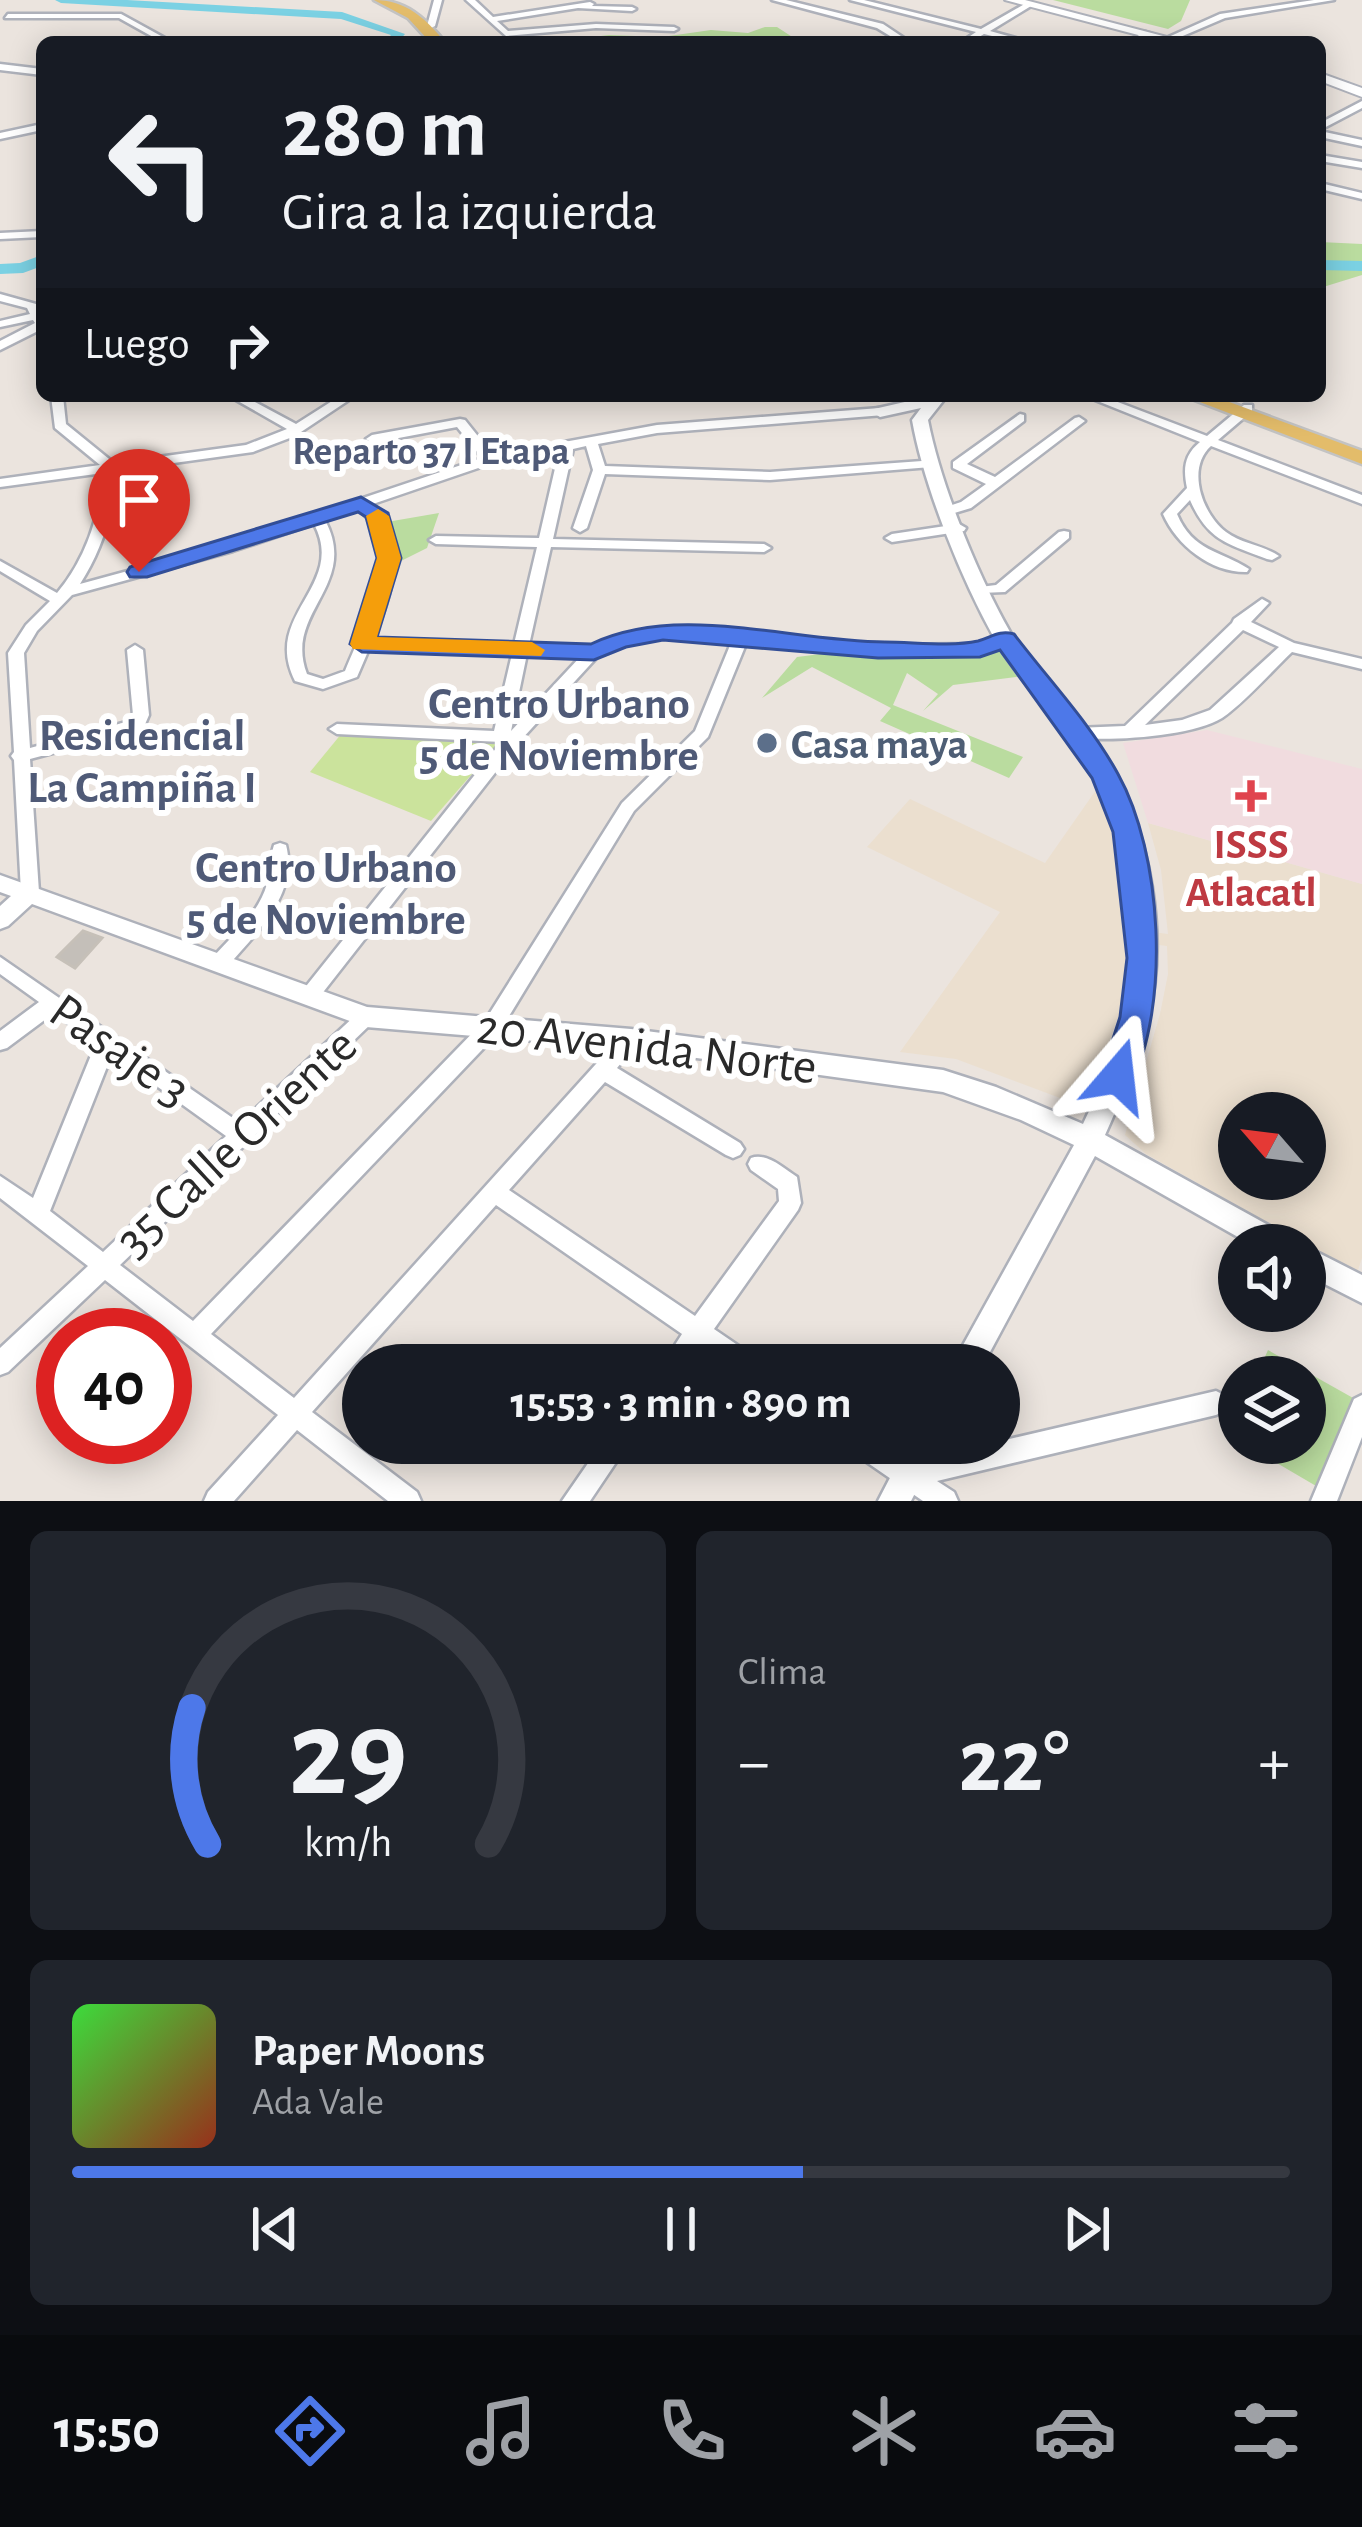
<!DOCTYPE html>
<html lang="es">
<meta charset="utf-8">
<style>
body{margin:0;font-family:"Alegreya Sans",sans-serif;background:#20242c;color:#f1f3f6;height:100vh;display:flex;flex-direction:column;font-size:45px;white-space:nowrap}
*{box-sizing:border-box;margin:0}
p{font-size:39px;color:#9ea1a6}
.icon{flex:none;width:66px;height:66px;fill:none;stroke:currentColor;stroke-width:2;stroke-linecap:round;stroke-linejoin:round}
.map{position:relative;height:1501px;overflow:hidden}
.panel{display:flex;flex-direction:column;gap:30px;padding:30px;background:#0d0f14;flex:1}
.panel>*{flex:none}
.top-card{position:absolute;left:36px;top:36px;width:1290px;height:366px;border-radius:18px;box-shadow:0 6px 30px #0003;background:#171b24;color:#f1f3f6;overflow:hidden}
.needle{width:78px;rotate:298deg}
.tools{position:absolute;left:1218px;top:1092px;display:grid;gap:24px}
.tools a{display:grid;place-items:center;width:108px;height:108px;border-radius:50%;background:#171b24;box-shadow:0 6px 30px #0003;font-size:60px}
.speed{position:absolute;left:36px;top:1308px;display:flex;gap:24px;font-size:60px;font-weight:700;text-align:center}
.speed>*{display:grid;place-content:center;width:156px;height:156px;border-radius:50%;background:#171b24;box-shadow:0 6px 30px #0003;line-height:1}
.speed .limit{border:18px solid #d22;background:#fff;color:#111}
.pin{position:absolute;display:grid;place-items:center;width:102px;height:102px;color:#fff;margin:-123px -51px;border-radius:50% 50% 50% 0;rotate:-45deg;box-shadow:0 0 12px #0007}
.pin .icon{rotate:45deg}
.me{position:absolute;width:132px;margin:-66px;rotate:17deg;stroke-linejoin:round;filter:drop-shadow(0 0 9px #0008)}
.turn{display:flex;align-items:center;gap:42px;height:252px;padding:0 48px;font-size:54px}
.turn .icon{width:156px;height:156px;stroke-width:2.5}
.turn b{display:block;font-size:84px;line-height:102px}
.then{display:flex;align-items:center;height:114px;padding:0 48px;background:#0003;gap:24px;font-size:45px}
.big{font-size:90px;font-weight:600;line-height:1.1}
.panel .tile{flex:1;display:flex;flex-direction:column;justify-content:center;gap:18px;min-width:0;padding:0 42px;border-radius:18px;background:#20242c}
.panel .dial{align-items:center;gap:0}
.dial svg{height:312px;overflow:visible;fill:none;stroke:#363941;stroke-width:7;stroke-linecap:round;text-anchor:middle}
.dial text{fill:#f1f3f6;stroke:none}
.song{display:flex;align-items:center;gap:36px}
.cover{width:144px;height:144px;border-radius:18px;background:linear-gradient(135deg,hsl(120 70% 55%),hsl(10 70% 35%))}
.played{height:12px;border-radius:6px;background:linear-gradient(90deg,#4d78e9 60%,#363941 60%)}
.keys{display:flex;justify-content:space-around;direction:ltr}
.heat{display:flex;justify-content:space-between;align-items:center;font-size:66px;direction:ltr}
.panel .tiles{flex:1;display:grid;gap:30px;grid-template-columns:1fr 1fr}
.tile:last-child{grid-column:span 2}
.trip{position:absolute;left:342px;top:1344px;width:678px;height:120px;border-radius:60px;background:#171b24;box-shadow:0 6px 30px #0003;font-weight:600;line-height:120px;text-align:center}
.menu{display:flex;height:192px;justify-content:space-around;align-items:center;background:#090b0e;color:#9ea1a6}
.menu .icon{width:84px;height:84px}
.menu .on{color:#4d78e9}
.menu b{font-size:54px;color:#f1f3f6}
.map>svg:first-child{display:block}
.education{fill:#ebdfcf;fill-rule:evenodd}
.medical{fill:#f1dcdf}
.green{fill:#badc9f}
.pitch{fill:#cbe39c}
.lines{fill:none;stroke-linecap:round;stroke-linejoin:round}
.river{fill:#7bd1e3;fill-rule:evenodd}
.building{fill:#c4bfb9;stroke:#c6c0b8;stroke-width:3}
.minor-casing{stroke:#aeb1ba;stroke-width:5}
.tertiary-casing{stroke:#aeb1ba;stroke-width:5}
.secondary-casing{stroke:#aeb1ba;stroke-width:4}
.primary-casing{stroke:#c3c3c3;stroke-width:5}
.minor{fill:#fff;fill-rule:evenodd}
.tertiary{fill:#fff;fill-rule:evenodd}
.secondary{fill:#fff;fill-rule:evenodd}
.primary{fill:#e3bc6a;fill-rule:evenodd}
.route{fill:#4d78e9;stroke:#324e97;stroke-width:3}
.slow{fill:#f59e0b}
.service-dot{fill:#5c6f8a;stroke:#fff;stroke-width:4.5}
.health-dot{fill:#e0444e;stroke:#fff;stroke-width:4.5}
.labels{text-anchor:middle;stroke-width:12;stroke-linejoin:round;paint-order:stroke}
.far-neighbourhood-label{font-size:39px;font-weight:bold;fill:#4f5a77;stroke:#fff}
.service-label{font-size:42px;font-weight:bold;fill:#4e5e75;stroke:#fff;text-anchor:start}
.health-label{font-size:42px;font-weight:bold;fill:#be3a42;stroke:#fff}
.neighbourhood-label{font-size:45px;font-weight:bold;fill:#4f5a77;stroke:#fff}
.near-street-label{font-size:51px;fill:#2a2a2a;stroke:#fff}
</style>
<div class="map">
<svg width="1362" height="1501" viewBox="0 0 1362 1501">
<rect width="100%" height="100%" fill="#ebe4de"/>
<path class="education" d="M1096,790L1118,835L1130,929L1168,934L1161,870L1148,823L1362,884V1258L1357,1273L1146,1154L1125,1135L1160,1014L1168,974L1167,946L1127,941L1123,1004L1100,1066L1068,1101L956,1059L900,1052L1000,912L867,847L910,799L1045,863ZM1239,1113H1305V1179H1239Z"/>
<path class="medical" d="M1207,730L1362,769V884L1148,823L1123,743Z"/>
<path class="green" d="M1053,0H1190L1181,21L1168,29Z
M765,27H777L800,42H552L609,35L662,37L711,30L748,33Z
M1320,242L1362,244V275L1320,288Z
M439,513L427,548L393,565L381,523Z
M852,650H1006L1023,676L953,685L923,711L938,694L907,673L893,705L1023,757L1009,778L880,721L891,708L812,667L762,698L797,657Z
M1268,1350L1362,1403L1328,1493L1243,1443H1305V1377H1256Z"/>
<path class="pitch" d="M342,733L499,743L431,821L310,772Z"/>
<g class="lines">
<path class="river" d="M55,0H127L342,12L405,34L398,42H385L391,35L341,19L61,3Z
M739,38L759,42H733Z
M42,255V266L23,273L0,274V264L20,263Z
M1320,260L1362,261V271L1320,270Z"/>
</g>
<path class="building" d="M83,931L102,938L75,968L57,957Z"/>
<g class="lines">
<g class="minor-casing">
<path id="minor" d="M434,0H442L435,26L431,28L427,26Z
M466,0H475L493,17L590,2L594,4L592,6L632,7L636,9L632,11L578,8L497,21L508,31L596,24L674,27L678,29L674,31L596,28L506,36Z
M772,0H786L883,24L910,42H900L877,28Z
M850,0H864L981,29L1028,2L1031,6L990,31L1030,42H1016L984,34L971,42H961L976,32Z
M1314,0H1334L1225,18L1171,41L1164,39L1220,14Z
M8,14H121L172,42H162L119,18H5Z
M1145,32L1152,34L1137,42H1126Z
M0,64L42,69V75L0,70Z
M1362,101V108L1320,130V123Z
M42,124V130L0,139V133Z
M1320,131L1362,140V146L1320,137Z
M1320,155L1362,162V168L1320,161Z
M1320,183L1362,193V199L1320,189Z
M42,231V237L0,239V233Z
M0,294L36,304L42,314V329L0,350V341L35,323L33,320L0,327V321L30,314L27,308L0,301Z
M51,396H63L66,424L114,463L246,445L287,429L229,396H244L296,424L340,396H355L295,436L253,452L116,471C114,511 102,550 80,584L223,545L482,458L457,427L372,443L366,439L372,435L460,419L465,420L493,455L657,425L880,408L884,409V415L657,433L598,444L605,466L770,472L936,460V466L931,467L770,480L605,474L587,528L580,532L573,528L593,470L586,446L573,449L553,539L764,544L771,548L764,552L551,547L529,645L592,647L614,638L663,628L878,645L978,644L1005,634L1013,639L1010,642L980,654L878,655L746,644L708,737L634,811L500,1031L211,1334L294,1398L624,1033L631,1031L638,1033L641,1039L617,1068L740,1143L744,1149L740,1155L733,1158L726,1155L605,1082L509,1190L695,1316L779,1201L778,1189L751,1170L748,1164L751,1158C767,1152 784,1169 797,1177L801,1203L798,1210L714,1329L755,1357L759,1365H727L701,1347L688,1365H662L682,1334L496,1205L312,1412L417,1492L421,1501H388L297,1430L234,1501H204L208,1492L278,1415L105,1280L8,1372L0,1375V1348L88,1266L0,1198V1176L33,1198L96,1043L54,1013L7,1048L0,1050V1031L39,1002L0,974V957L240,1123L359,1012L366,1009L373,1012L376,1017L373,1022L120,1265L193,1321L486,1019L622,803L695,731L731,643L663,638L623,645L599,655L520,741L317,1000L310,1003L303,1000L300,995L303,990L501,742L337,734L329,729L337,724L494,731L512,654L369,649L357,677L323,689L295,681C261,614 347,587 314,524L233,551L72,595L37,631L24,653L30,748L130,721L133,715L127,650L135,645L143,650L149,715L143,729L30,759L39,892L36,897H24L21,892L14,760L11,756L14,752L8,653L26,625L50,601L0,571V561L57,593C85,560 100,516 103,473L0,487V479L100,465L55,428ZM559,451L539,538L436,536L429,540L436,544L537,547L514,644L373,640C391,594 411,544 370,505L493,463ZM358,509C360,511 370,520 372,523C398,562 360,634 345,671L323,679L307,674C283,612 360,586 325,520ZM527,654L581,656L511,731ZM112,1054L226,1136L103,1252L50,1211Z
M1085,396H1102L1207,436L1244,405H1252V411L1218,440L1362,495V504L1211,446C1186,468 1202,514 1226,532C1242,544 1263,545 1279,556L1272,560L1267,559C1228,544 1208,541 1190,500L1177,514C1193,552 1220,550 1249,569L1247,572C1212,573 1177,546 1163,514L1187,488C1183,469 1184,455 1200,442Z
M1219,396H1231V400L1225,404L1221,403Z
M1020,414L1024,415V421L967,464L995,477L1075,418L1079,417L1085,421L971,508L951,514L946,513V507L961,502L986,484L953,468V462Z
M959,524L966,528L964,531L892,542L885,538L892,534Z
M1064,531L1069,532V538L1005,592L980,593L978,590L980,587L996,585L1059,532Z
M1262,599L1269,603L1251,622L1294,643L1362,659V669L1292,652C1273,670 1243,704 1222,718C1192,737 1105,742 1070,737L1068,733L1076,728L1125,726L1232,623L1234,619ZM1243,630L1279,647L1210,710L1182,720L1145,725Z
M280,843L286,845C299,894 256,933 227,967L220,969L213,967L211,962L213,957C233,935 259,913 267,884C271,871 270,857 274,845Z
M1216,1391L1224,1395L1228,1403L1224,1411L1216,1415L937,1481L954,1492L958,1501H923L852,1452L849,1443H882L910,1462Z
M1362,1395V1437L1337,1501H1311L1354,1399Z
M602,1443H629L590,1501H562Z"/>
</g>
<g class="tertiary-casing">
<path id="tertiary" d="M931,396H947L928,420C941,487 981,584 1016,642C1041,683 1079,717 1105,758C1152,832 1169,939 1147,1024C1137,1062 1121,1099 1105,1135L1288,1236L1292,1245H1252L1095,1156L983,1365H952L1074,1145L1021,1120L943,1092L631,1049L366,1027L32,904L8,926L0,929V906L11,896L0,892V875L367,1007L631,1029L943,1070L996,1087L1083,1124C1126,1035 1143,948 1120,851C1114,821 1104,791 1089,765C1062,721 1022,686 996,641C962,581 924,487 912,420L921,408L880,417L872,412L874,409Z
M1305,1246L1362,1275V1303L1305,1274Z
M908,1443H941L911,1501H878Z"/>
</g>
<g class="secondary-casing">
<path id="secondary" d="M1005,0H1025L1186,42H1165Z
M1320,73L1362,88V97L1320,81Z"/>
</g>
<g class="primary-casing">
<path id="primary" d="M374,0C406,0 425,18 445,42H430L408,18Z
M1184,396H1213L1362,451V464Z"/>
</g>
<use href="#minor" class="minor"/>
<use href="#tertiary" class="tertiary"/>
<use href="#secondary" class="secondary"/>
<use href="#primary" class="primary"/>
</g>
<path class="route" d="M361,497L388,513L401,558L377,637L591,644C680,602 791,642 885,642C914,642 950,647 978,641C992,637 999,630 1014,634C1048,679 1091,724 1118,774C1162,853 1171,1005 1130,1086L1118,1090L1106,1086L1101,1076L1120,1017L1127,958L1113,832L1092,778L1000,650L980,657L878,658L663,640L626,647L594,660L362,652L350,644L377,558L366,517L358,512L147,577H130L127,572L130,567Z"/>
<path class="slow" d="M378,509L389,516L401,558L377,637L532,642L545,650L541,656L353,649L350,644L377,558L366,516Z"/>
<circle class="service-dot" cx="767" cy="743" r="12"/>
<path class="health-dot" d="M1245 778h12v12h12v12h-12v12h-12v-12h-12v-12h12z"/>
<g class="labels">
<g class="far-neighbourhood-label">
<text x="431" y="464">Reparto 37 I Etapa</text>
</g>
<g class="service-label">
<text x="791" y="758">Casa maya</text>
</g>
<g class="health-label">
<text x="1251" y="858">ISSS<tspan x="1251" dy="48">Atlacatl</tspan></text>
</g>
<g class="neighbourhood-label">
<text x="559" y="718">Centro Urbano<tspan x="559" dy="52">5 de Noviembre</tspan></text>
<text x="142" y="750">Residencial<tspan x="142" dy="52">La Campiña I</tspan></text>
<text x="326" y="882">Centro Urbano<tspan x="326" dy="52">5 de Noviembre</tspan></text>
</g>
<g class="near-street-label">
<text transform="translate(647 1045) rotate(7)" y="18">20 Avenida Norte</text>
<text transform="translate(121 1049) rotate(35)" y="18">Pasaje 3</text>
<text transform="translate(235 1141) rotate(-43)" y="18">35 Calle Oriente</text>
</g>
</g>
</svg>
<div class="tools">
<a><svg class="needle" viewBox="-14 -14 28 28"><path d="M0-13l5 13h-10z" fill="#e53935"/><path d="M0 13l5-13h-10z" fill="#9ea1a6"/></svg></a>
<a><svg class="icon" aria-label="sound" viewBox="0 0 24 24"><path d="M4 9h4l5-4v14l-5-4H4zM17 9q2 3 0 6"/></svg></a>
<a><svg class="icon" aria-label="layers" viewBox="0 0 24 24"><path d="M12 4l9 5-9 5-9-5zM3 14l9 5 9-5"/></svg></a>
</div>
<div class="speed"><div class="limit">40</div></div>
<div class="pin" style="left:139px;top:572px;background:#d93025"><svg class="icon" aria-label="arrive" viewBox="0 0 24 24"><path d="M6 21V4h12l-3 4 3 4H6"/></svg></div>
<svg class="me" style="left:1118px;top:1076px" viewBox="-20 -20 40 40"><path d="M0-17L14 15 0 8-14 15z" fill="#4d78e9" stroke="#fff" stroke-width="4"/></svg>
<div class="trip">15:53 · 3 min · 890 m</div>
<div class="top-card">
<div class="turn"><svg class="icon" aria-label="left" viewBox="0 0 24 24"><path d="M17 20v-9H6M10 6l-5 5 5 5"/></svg><div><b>280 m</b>Gira a la izquierda</div></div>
<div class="then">Luego<svg class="icon" aria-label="right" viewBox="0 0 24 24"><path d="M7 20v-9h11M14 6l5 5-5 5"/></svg></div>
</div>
</div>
<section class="panel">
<div class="tiles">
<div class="tile dial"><svg viewBox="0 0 100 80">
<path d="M14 69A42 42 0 1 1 86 69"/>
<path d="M14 69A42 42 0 0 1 10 34" stroke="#4d78e9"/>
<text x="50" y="56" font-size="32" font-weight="700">29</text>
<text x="50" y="72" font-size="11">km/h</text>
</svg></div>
<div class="tile"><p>Clima</p>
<div class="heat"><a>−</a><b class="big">22°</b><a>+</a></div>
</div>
<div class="tile">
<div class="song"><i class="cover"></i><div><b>Paper Moons</b><p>Ada Vale</p></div></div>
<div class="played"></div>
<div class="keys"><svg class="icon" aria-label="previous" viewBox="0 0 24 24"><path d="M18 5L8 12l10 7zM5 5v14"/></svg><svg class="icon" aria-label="pause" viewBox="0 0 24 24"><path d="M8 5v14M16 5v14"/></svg><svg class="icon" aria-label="next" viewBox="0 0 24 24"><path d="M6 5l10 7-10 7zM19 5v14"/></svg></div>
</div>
</div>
</section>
<nav class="menu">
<b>15:50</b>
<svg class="icon on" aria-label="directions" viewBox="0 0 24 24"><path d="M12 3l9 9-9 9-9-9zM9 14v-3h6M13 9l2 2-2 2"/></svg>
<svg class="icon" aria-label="music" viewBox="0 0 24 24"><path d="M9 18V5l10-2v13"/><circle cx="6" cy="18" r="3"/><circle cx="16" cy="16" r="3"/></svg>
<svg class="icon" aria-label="phone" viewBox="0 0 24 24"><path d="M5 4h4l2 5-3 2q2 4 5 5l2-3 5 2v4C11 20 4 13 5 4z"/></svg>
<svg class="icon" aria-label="climate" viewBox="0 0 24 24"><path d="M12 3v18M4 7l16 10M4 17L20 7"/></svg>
<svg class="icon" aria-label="car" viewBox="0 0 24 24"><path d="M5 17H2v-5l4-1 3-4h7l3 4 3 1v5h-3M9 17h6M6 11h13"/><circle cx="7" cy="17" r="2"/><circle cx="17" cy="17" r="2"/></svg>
<svg class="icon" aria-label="filters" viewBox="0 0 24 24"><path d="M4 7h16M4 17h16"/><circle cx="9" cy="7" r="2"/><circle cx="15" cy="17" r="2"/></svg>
</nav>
